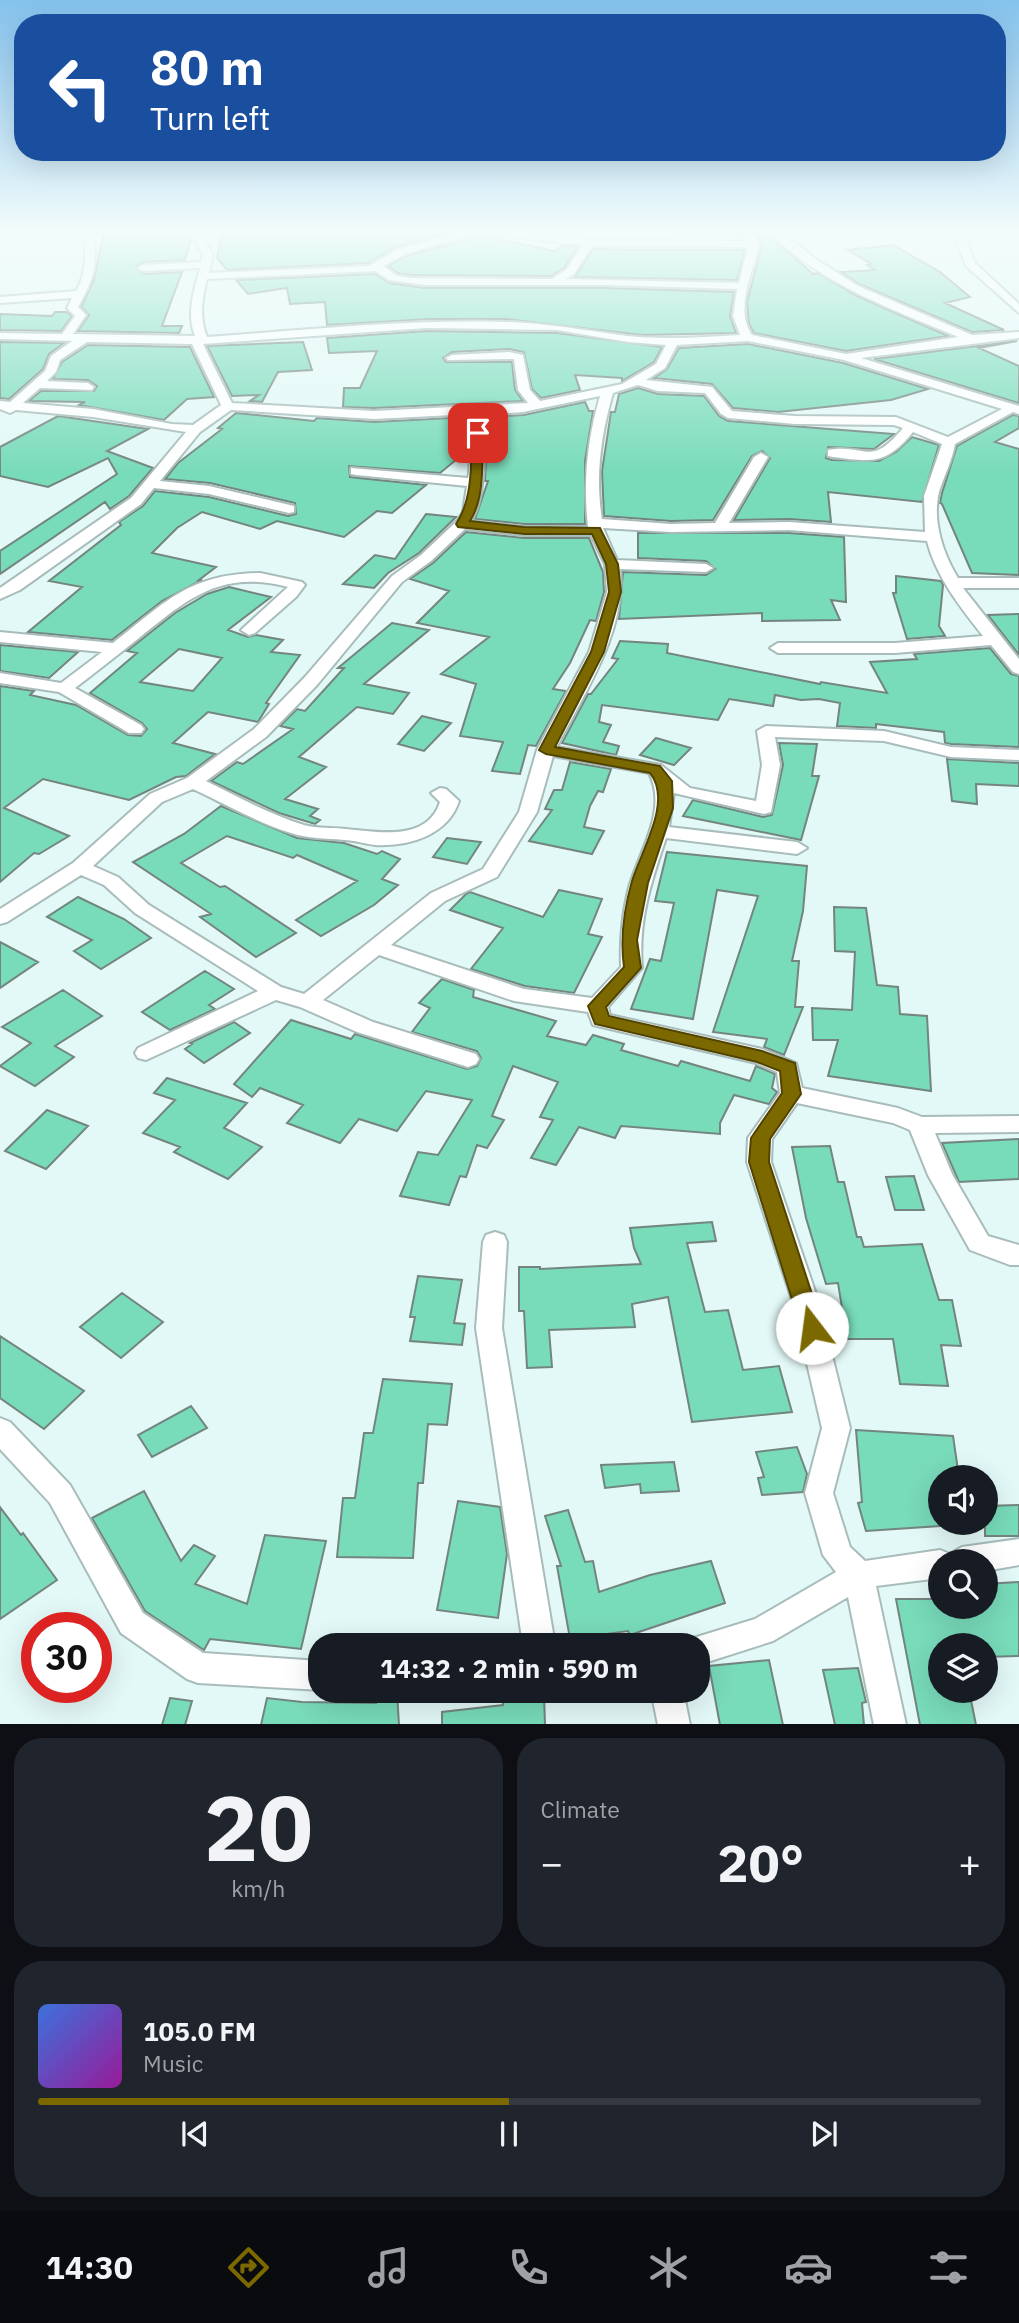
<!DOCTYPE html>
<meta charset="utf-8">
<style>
body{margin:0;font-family:"IBM Plex Sans",sans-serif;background:#20242c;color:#f1f3f6;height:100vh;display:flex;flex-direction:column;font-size:26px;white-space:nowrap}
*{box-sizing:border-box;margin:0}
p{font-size:23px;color:#9ea1a6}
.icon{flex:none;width:38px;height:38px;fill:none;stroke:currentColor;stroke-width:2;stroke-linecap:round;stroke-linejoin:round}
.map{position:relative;height:1724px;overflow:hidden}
.drawer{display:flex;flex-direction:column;gap:14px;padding:14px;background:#0d0f14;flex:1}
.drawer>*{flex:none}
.guide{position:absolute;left:14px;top:14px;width:992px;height:147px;border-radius:28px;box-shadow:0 7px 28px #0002;background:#1a4fa0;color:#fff;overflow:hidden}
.buttons{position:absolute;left:928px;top:1465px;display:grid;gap:14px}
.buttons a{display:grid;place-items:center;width:70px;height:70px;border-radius:50%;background:#171b24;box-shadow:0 7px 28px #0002;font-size:35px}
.speed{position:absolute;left:21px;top:1612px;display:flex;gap:14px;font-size:35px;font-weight:700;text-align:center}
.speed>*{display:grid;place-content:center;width:91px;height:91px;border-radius:50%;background:#171b24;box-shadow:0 7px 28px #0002;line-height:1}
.speed .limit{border:10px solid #d22;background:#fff;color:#111}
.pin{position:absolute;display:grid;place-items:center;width:60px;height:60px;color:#fff;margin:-30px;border-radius:14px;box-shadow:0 4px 10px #0006}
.me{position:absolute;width:77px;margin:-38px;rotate:345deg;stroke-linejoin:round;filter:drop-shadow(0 0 5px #0008)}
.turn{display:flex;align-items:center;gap:24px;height:147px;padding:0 21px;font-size:32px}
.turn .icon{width:91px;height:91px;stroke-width:2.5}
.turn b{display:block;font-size:49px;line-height:60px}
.big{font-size:52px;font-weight:700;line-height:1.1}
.drawer .widget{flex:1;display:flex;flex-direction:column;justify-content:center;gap:10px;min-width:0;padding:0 24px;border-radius:28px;background:#20242c}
.drawer .dial{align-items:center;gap:0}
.dial b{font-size:91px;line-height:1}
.song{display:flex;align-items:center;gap:21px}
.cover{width:84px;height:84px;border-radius:10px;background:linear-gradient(135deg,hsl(220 70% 55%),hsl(300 70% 35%))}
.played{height:7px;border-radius:4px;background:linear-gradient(90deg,#7b6900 50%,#363941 50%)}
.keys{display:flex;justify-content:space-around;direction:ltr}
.heat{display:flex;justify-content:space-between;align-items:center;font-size:38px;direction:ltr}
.drawer .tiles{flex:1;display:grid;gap:14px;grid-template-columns:1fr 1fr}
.widget:last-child{grid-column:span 2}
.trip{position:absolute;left:308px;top:1633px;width:402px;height:70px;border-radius:28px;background:#171b24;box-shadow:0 7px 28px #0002;font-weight:700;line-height:70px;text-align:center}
.menu{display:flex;height:112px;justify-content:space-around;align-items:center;background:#090b0e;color:#9ea1a6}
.menu .icon{width:49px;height:49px}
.menu .selected{color:#7b6900}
.menu b{font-size:32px;color:#f1f3f6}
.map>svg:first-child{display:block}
.building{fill:#78dbba;stroke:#73857e;stroke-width:2;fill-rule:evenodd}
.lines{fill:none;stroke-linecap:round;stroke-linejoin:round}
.minor-casing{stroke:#a8bdbb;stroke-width:4}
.minor{fill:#fff;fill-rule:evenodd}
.route{fill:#7b6900;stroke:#504400;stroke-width:2}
</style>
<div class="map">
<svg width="1019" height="1725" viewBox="0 0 1019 1725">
<rect width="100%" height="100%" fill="#e3f9f7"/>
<path class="building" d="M104,231H186L191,240L185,260L143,262L136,267L143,274L182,272L162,326H182L179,333L78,331L89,315L81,307L94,280Z
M222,231H289L287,236L292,239L312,231H453L396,247L368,263L227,270L217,258Z
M753,231H764L813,274L818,273L857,296L948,336L846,351L754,333L749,324L747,302L762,245Z
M481,236L555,251L563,245L578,247L564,268L551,276L412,275L398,273L388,266L406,256Z
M893,245L940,272L970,297L945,303L1004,330L972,332L859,284L841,272L875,270L867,265L871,264L848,250Z
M593,249L655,250H745L737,280L575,277Z
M375,274L389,283L425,288H605L734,292L730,316L736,333L642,335L506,319H431L327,325L325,302L290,304L287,288L248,294L236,280Z
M55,312H67L72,316L61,331L0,330V314L52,316Z
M426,331L557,333L662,347L654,362L622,381V378L575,375L580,390L541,398L532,389L524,352L509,349L452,352L443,358L446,362H512L515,390L523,401L374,408L343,407L344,388H360L377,351L329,353L327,338Z
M1017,341L979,348L1019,366V403L874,359Z
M0,342L64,343L49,354L43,369L9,399L0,398Z
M303,342L312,370L278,372L262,402L250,401L259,395L232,396L207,346Z
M748,344L843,363L928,389L891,400L778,412L733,408L712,384L654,378L667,369L679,348Z
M88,345L190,347L214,397L187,399L164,420L79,405L85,402L29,401L41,391H94L97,386L88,380L53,379L62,362Z
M638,388L658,394L704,396L719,416L728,421L894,434L874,449L828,447L826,458L832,460L879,461L896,452L912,437L939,445L922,502L828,492L831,522L789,519L734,520L770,458L762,451L752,456L713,520L671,521L604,516L602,471L611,412H615L619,394Z
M585,402L589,411H593L585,461V524H524L475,519L488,481H485L488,417L524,415Z
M236,413L314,421L317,418L374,422L470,417L468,450L440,473L349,466L350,477L426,485L392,513L377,511L344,537L277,521L260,529L202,512L177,528L152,553L216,567L199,580H202L162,601L112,640L28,632L82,587L49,581L121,525L119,522L143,506L155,491L209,497L288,516L296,514L295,503L210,483L165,479L178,463L222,429L218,428Z
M1013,415L1019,416V428L995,442L1019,449V575L972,573L942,504L940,503L942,493L957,446Z
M58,416L148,429L107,451L153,468L129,496L110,509L105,502L0,574V551L117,474L108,458L48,487L0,476V447Z
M426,514L456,517L419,553L388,573L374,588L343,584L375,555L395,559Z
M466,532L524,538H589L603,572L604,592L596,621L590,620L570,663L553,689L566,691L536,746L528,745L520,774L492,771L503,742L460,736L476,684L441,674L489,637L417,623L449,591L410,579L433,563Z
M638,533H789L844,537L846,602L831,600L840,620L762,621V613L619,619L623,572L706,575L715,569L706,561L638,558Z
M896,576L941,581L943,585L939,626L945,636L907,639L893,593H896Z
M229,587L271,597L228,630L248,637L256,635L283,640L271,652L300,655L266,703L269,704L258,722L208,712L173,743L215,754L186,776L176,777L129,800L43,779L4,808L69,836L39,854L34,853L0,882V686L34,691L30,695L76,705L128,735L141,736L147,729L142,723L90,693L137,653L127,651L175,613L207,594ZM179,649L222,658L193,691L140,682Z
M1019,614V655L988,615Z
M392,623L429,630L364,684L409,693L393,714L357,707L299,757L326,767L285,799L318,809L310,816L320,820L315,824L279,813L211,781L237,762L243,764L293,729L280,726L297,709L305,711L344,668H338Z
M620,641L668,644L667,653L820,684L821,682L887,693L870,662L917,659L914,654L990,648L1011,674L1019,676V747L951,744L945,743L944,732L876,724V728L837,726L840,703L819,699L801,700L775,695L773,706L729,699L718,720L602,705L599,722L611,725L603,742L619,746L616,755L562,743L588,694H591L618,659L612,658Z
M0,645L78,652L49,678L0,671Z
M422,716L451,723L424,751L398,744Z
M656,738L691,748L674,765L640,755Z
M779,743L817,744L812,776H819L801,840L683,816L693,800L763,817L772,815L783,765Z
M947,759L1019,763V786L976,784L977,804L952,801Z
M570,762L611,769L603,792L598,791L590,806L584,827L604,831L592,854L529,841L552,810L545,809L554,790H562Z
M221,806L297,838L344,843L377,854L382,851L400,859L382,879L398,885L374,905L321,936L296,920L357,881L297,855L293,858L227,836L181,863L220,887L225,886L296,933L256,957L200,917L211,914L133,862L184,834Z
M447,838L481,842L467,864L433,857Z
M667,852L807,866L803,911L792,961H799L795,1007H803L784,1055L764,1047L767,1039L713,1032L758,896L717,890L693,1019L631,1009L650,959L661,961L674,903L655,901Z
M559,890L602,899L588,934L602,937L574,993L525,986L471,969L503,928L450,910L466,894L470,892L543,917Z
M78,897L124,919L151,938L101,969L74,951L92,940L47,917Z
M834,907L866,908L877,985L898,987L900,1014L927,1016L931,1091L828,1076L838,1040H813L812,1008L852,1010L855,952L835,951Z
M0,942L38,962L0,988Z
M205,971L234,989L209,1005L215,1009L170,1030L142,1012Z
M442,979L474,990L473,997L556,1021L547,1036L586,1045L593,1035L624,1044L621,1050L678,1066L681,1061L750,1081L756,1066L775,1074L772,1088L777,1092L769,1104L734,1095L720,1123V1134L621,1126L615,1138L579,1127L556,1165L531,1158L553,1120L540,1117L558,1082L513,1066L492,1116L504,1120L487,1148L477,1145L466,1177L460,1176L449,1205L400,1196L418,1152L438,1155L472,1100L426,1091L397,1131L359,1119L340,1143L287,1123L303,1105L260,1088L252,1097L234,1084L291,1020L351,1039L355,1034L467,1069L477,1066L481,1058L477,1051L412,1032L430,1008L419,1003Z
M63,990L102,1016L55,1046L74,1057L35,1086L0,1066L31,1043L2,1027Z
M234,1022L250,1033L204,1063L185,1049L192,1044L190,1043Z
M167,1078L247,1103L224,1128L262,1147L228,1179L174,1152L180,1147L143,1133L175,1100L154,1093Z
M47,1110L88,1126L46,1169L5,1151Z
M1019,1139V1179L959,1182L942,1143Z
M830,1146L838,1182H844L857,1237H861L864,1247L922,1244L939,1300H952L961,1346L941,1345L948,1386L900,1384L893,1339H847L838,1283L826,1284L806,1218L792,1147Z
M914,1176L924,1210H895L886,1177Z
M712,1222L716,1241L687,1243L705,1312L728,1310L743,1370L779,1366L792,1412L692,1422L668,1297L632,1304L635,1327L549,1330L552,1367L527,1368L524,1311H519V1267H540V1269L641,1264L634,1248L630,1228Z
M418,1276L462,1280L454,1323L465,1324L462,1345L410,1341L415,1317H410Z
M122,1293L163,1322L121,1358L80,1327Z
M0,1336L84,1391L44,1429L0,1398Z
M383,1379L452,1384L447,1425L428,1424L423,1483H418L413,1558L337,1557L343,1498H355L364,1433H373Z
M191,1406L207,1428L152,1457L138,1435Z
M856,1430L953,1436L959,1477H940V1526L866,1531L858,1503L862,1502Z
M797,1447L807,1474L803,1492L762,1495L758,1478L764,1477L756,1452Z
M674,1462L679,1491L641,1493L640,1484L605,1488L601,1465Z
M144,1491L181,1561L194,1545L215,1556L195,1584L247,1604L265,1535L326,1541L301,1649L210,1639L204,1650L145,1611L92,1518Z
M458,1501L500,1507L507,1554L498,1618L437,1610Z
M1019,1505V1536H985V1506Z
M0,1507L21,1535L23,1533L57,1580L0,1619Z
M568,1510L585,1562L593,1561L599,1592L650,1575L711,1561L725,1603L630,1635L628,1631L570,1639L557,1566H561L545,1516Z
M1019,1582V1656L985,1657V1645H940V1690H969L976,1725H920L896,1599H940V1606H985V1584Z
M769,1660L783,1725H720L709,1666Z
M858,1668L866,1702L862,1703L864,1725H835L823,1670Z
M397,1692L399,1725H261L267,1698L302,1702L376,1703V1695Z
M544,1694L545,1725H442V1712L503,1705V1696Z
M170,1698L192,1701L185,1725H162Z"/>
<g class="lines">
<g class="minor-casing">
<path id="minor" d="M83,231H93C98,264 94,279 78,307L86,315L73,334L195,336C186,313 194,291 200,268L143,271L138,268L143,265L201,262L203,254L188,231H198L213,254L209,273L369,266L397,250L463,231H510L589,240L747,241L740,231H750L759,244C753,272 734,309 752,335L846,354L958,337C892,309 820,284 769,231H780L817,260L858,286L972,335L1019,332V338L861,358L1019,406V414L1013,412L955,444C952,461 944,476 939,492C932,521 943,554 958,578H1019V588H963L1019,659V674L1013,672L991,645L895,653H778L770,648L778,643H895L983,636C961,608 936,577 927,541L789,530L671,532L603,528L617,560L706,564L713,568L706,572L620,569C627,631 584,693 557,747L661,765L690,788L756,801L762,765L757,731L766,726L884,731L951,747L1019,750V760L951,757L884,741L775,737L780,765L771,812L764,814L674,793L669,827L797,842L807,848L797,854L666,838C651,882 638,921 642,968L608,1007L610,1015L762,1049L796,1063L802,1088L898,1108L922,1117L1019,1116V1132L935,1133L952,1174L988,1236L1019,1245V1265H1010L970,1250L928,1175L910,1130L893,1123L797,1103L772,1139L771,1162L819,1303L850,1428L833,1493L850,1547L865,1561L940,1550L950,1554L962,1547L1019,1539V1565L985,1571V1561H940V1578L876,1586L906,1725H874L848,1597L773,1641L698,1665V1645H685L687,1640L755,1619L836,1572L823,1555L805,1493L822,1428L793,1303L747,1162L748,1138L780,1093L777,1072L756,1063L593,1025L588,1012L514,1001L379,955L323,1000L373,1022L476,1054L479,1059L476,1064L468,1067L357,1032L300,1007L276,1000L146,1060L138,1058L135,1053L138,1048L258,991L135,913L104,885L81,875L7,922L0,924V909L73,863L150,794L187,778L254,729L305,677L392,576L421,555L457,521L463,512L467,486L356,475L351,474V468L468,478L469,473L473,414L374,419L231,410L200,432L160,481L209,486L294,506V512L289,513L209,494L154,488L141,504L20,590L0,599V588L131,498L186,432L93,417L16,410L10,413L0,409V401L10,402L45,371L51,356L72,341L0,339V333L62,334L75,316L67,308L72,298L0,303V297L76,291C87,273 86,252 83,231ZM478,232L483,234L583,245L566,270L552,279L412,278L397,276L383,266L405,254ZM592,246L748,247L739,283L566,279L574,274ZM376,271L389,280L425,285H605L737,289L733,316L740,335C703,337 665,340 628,336C587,331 548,323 506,322C406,319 306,330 207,337C199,317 202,299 207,279ZM426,328L557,330L628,342L666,345L656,364L622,384L540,401L530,390L523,355L509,352L452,355L446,358L448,360L514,359L518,390L528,403L374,411L232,403L203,344ZM748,341L844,360L1002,409L948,437L896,417L795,416L732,411L712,387L646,380L665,368L677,345ZM87,342L192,344L221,405L193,425L172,424L93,409L23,403L40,388L92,390L94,387L88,383L47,381L56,372L60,360ZM638,385L658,391L705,393L721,414L728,418L795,424L894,425L903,428C869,469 867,443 828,450V456L833,457C873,462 886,465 913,432L942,444L924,496L925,532L789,522L729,523L768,457L761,453L754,457L715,523L671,524L602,519C595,476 601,435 613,393ZM600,396C587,440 583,481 588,527H524L471,521C487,496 484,445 485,415L523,412ZM465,529L524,535H591L605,564L607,592L589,652L537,750L519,812L483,869L431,893L304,994L281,987L149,905L118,877L93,866L162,802L193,789C225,804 256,822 291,833C309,839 325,838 344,840C354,840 365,844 375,845C409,847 448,835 459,801L446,789L440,788L431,793L440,802C427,842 378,832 346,829C332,827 318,829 304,825C269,814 238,797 206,781L266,737L317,685L402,582L431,561ZM553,756L649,773C669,811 637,854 628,891C622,916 620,941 621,967L592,998L524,989L391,945L445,901L497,877L537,812Z
M294,231H310L291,236L289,234Z
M953,231H963L975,263L1019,304V313L966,266Z
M260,573L302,582L305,585L296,597L255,633L249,635L241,630L288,587C221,569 187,599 139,638C118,655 97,671 75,688L141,725L144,729L141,733H129L59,692L0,683V673L61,683L102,652L0,642V632L113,643C165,603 188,574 260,573Z
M495,1232L504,1235L507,1242L502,1328L555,1645H523L476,1328L483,1242L486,1235Z
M0,1418L10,1422L70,1485L143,1613L203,1653L320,1661L322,1690L198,1683L187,1679L121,1633L50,1503L0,1449Z
M651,1690H683L690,1725H658Z"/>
</g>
<use href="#minor" class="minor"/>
</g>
<linearGradient id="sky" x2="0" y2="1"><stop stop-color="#84c2ed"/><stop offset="0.49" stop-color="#f2fcfb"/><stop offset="1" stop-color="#f2fcfb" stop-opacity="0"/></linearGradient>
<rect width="1019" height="473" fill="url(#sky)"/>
<path class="route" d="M478,430L483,433C482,461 485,498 470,521L524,527L600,528L618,564L621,592L604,652L555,747L660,766L672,781L673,808L648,883L637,940L641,968L606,1007L609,1016L762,1051L795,1063L801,1094L770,1139L769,1162L823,1328L820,1334L812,1337L804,1334L801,1328L749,1162L751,1138L782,1093L780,1071L757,1062L595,1024L588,1006L624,967C620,938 624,909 632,881C641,851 673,801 650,773L546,754L539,750L591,652L609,592L606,564L592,534H524L458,527L456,524C473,499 471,463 472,433Z"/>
</svg>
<div class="buttons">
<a><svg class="icon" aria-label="sound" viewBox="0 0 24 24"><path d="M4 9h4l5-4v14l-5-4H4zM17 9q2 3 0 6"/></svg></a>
<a><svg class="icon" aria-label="search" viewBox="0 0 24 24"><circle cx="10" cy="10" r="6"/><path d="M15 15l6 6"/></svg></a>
<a><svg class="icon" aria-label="layers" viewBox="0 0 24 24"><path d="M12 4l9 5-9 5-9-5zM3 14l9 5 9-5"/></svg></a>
</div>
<div class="speed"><div class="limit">30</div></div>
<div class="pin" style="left:478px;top:433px;background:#d93025"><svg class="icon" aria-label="arrive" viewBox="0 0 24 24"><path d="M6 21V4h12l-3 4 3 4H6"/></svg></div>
<svg class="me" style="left:812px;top:1328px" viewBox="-20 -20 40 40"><circle r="19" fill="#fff"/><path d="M0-13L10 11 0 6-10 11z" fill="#7b6900"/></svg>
<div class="trip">14:32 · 2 min · 590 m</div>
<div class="guide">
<div class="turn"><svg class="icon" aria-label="left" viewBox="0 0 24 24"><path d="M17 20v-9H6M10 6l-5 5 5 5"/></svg><div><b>80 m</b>Turn left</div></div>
</div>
</div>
<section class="drawer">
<div class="tiles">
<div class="widget dial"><b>20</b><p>km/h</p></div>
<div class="widget"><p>Climate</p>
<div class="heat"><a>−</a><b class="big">20°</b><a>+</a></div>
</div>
<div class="widget">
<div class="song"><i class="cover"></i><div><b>105.0 FM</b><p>Music</p></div></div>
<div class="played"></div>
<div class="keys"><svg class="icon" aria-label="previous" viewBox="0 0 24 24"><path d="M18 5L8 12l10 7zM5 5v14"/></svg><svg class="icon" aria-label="pause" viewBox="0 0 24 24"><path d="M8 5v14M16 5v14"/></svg><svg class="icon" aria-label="next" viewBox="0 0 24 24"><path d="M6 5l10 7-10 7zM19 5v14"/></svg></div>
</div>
</div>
</section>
<nav class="menu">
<b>14:30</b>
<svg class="icon selected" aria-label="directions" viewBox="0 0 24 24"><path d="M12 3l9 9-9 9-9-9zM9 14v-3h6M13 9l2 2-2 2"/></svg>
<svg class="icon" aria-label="music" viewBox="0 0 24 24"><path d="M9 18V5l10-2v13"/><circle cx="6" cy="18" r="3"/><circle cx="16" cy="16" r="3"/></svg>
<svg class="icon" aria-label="phone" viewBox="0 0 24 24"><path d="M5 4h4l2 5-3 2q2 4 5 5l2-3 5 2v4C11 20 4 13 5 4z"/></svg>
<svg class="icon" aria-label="climate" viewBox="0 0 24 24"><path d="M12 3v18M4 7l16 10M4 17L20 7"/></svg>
<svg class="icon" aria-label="car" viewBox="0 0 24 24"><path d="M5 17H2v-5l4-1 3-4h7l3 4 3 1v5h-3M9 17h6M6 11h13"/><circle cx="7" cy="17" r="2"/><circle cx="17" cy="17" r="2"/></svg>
<svg class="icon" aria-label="filters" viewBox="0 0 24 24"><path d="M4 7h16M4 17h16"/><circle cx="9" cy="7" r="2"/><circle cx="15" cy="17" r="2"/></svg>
</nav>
